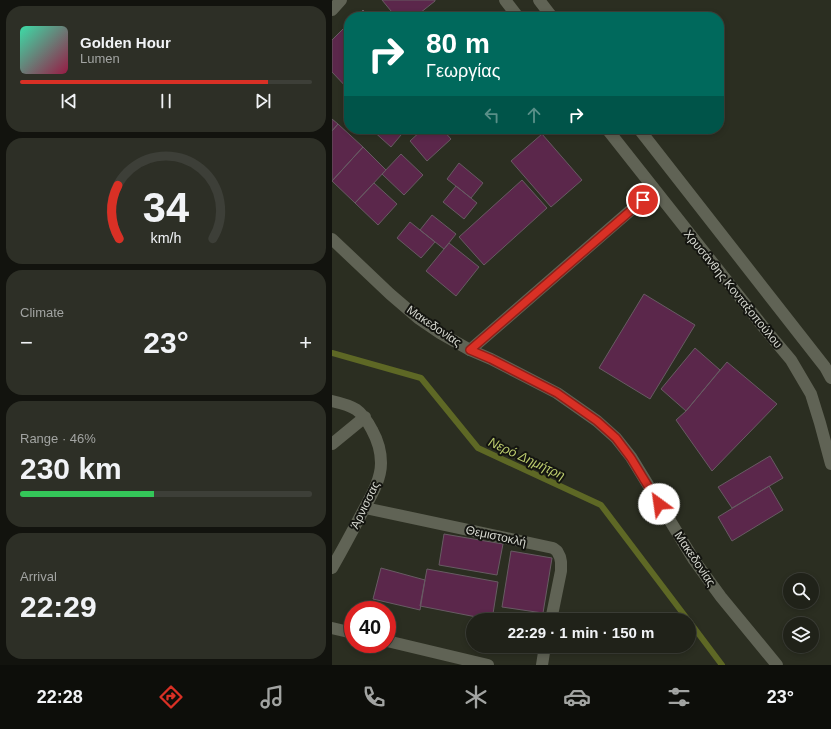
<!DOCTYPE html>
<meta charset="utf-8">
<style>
body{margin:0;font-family:Arial,sans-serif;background:#2d2f26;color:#f1f3f6;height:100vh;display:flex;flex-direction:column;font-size:15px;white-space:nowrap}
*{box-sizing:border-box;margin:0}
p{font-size:13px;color:#a2a4a2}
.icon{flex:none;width:22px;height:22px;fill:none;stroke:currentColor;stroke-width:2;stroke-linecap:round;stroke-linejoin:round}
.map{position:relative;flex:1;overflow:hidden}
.panel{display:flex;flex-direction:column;gap:6px;padding:6px;background:#12130e;width:332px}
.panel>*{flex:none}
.top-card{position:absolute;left:12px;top:12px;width:380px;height:122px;border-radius:16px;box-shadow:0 2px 6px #0003,0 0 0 1px #3d3f38;background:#00695c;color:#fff;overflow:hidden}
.fabs{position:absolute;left:451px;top:573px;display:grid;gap:8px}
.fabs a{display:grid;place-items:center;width:36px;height:36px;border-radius:50%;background:#202219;box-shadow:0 2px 6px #0003,0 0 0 1px #3d3f38;font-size:20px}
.speed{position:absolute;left:12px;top:601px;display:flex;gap:8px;font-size:20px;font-weight:700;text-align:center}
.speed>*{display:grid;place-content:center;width:52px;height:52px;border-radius:50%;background:#202219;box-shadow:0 2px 6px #0003,0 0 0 1px #3d3f38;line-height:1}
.speed .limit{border:6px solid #d22;background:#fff;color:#111}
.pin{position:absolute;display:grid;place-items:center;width:34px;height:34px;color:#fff;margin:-17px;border:2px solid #fff;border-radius:50%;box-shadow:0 1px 4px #0007}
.me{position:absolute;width:44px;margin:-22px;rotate:329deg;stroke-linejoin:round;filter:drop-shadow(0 0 3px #0008)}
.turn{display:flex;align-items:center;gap:14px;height:84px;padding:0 16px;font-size:18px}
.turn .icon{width:52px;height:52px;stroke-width:2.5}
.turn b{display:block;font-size:28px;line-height:34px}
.lanes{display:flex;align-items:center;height:38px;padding:0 16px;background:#0003;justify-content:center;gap:20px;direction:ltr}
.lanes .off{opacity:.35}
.big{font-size:30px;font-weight:600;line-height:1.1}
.panel .widget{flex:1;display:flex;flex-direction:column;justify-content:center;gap:6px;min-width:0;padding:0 14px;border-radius:16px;background:#2d2f26}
.panel .dial{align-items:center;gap:0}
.dial svg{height:104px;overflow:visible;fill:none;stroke:#3d3f38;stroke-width:7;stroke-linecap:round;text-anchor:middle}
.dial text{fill:#f1f3f6;stroke:none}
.song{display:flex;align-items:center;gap:12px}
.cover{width:48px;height:48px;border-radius:6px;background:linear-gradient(135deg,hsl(160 70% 55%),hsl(340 70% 35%))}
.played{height:4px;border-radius:2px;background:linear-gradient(90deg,#d93025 85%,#3d3f38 85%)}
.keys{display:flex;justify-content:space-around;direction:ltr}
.heat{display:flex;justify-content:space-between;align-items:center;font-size:22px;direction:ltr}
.charge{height:6px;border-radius:3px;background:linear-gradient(90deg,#34c759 46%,#3d3f38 0)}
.trip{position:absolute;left:134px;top:613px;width:230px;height:40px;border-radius:20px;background:#202219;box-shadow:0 2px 6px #0003,0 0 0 1px #3d3f38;font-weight:600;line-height:40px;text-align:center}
.menu{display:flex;height:64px;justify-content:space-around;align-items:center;background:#0d0e0a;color:#a2a4a2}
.menu .icon{width:28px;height:28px}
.menu .selected{color:#d93025}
.menu b{font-size:18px;color:#f1f3f6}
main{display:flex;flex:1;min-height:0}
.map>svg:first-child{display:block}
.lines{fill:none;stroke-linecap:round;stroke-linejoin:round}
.stream{stroke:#5e6825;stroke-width:6}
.building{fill:#5b274b;stroke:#685b63}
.street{stroke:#606355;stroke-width:12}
.secondary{stroke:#606355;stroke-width:12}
.route-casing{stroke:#8d1f18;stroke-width:10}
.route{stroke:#d93025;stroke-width:7}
.labels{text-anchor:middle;stroke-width:4;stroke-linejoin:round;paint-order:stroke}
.street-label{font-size:12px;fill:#d6d8d0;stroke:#141510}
.water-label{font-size:13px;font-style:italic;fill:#bbcb6d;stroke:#141510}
</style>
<main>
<section class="panel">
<div class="widget">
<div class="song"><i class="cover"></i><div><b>Golden Hour</b><p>Lumen</p></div></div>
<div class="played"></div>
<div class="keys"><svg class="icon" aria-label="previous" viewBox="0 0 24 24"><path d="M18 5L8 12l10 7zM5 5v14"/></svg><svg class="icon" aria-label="pause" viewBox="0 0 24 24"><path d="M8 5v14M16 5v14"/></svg><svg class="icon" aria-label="next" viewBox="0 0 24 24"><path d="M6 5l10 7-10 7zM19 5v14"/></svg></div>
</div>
<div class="widget dial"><svg viewBox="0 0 100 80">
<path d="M14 69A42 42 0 1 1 86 69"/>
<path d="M14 69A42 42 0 0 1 13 28" stroke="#d93025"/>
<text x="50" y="56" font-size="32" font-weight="700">34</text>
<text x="50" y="72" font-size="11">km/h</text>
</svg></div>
<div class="widget"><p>Climate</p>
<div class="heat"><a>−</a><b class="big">23°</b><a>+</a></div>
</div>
<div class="widget"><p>Range · 46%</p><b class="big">230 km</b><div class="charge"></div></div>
<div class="widget"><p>Arrival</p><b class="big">22:29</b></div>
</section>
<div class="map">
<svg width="499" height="665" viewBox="0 0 499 665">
<rect width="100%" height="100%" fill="#2b2e21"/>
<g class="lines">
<path class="stream" d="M0,353L89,378L146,448L269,505L356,620
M357,621L390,665"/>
</g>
<path class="building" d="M50,0H103V1L83,17H64Z
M31,10L38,17H24Z
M17,23V90L0,72V40Z
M0,119L6,124L0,131Z
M6,124L31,147L0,181V131Z
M39,129H74L59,147Z
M91,129H110L119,139L95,161L78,141Z
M210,134L250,180L219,207L179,161Z
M31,147L54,170L23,203L0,181Z
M69,154L91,175L72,195L50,174Z
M127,163L151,183L139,198L115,179Z
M190,180L215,208L152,265L127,237Z
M42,183L65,204L46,225L23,203Z
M124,186L145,203L132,219L111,202Z
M100,215L124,234L112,249L88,230Z
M78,222L103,242L89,258L65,238Z
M117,243L147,267L124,296L94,271Z
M312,294L363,325L318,399L267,368Z
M363,348L388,370L354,411L329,389Z
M395,362L445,404L380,471L344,420L354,411Z
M438,456L451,478L400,508L386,487Z
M437,486L451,510L400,541L386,517Z
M112,534L171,544L165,575L107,565Z
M179,551L220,558L211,613L170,607Z
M49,568L93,580L88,610L41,599Z
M95,569L166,582L160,620L88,606Z"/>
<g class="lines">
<path class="street" d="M0,10L9,0
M138,350L322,190
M0,401C22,406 29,409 40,430C45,439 49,452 49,463C49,480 39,496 31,511C21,530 11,549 0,568
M0,444L33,417
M33,508L221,548L225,551L228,557L229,562V571L219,620
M210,665L213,646"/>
<path class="secondary" d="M173,0L186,17
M207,0L220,17
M275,129L433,329L459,360L479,394L488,423L499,464
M307,129L493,367L499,378
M0,239L58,294L86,318L108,333L138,350L159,359L225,393L265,421L284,438L299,457L362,560L389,597L445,665
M0,628L21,633
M55,641L156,665"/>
</g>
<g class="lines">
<g class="route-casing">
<path id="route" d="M311,200L138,350L159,359L225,393L265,421L284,438L299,458L327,504"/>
</g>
<use href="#route" class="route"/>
</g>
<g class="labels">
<g class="street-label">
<text transform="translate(401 289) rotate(51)" y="4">Χρυσάνθης Κονταξοπούλου</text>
<text transform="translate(102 326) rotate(34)" y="4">Μακεδονίας</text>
<text transform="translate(33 505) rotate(-64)" y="4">Άρνισσας</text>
<text transform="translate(164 536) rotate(12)" y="4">Θεμιστοκλή</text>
<text transform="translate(363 559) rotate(56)" y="4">Μακεδονίας</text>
</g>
<g class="water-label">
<text transform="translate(195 458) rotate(25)" y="5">Νερό Δημήτρη</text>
</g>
</g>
</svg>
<div class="fabs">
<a><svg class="icon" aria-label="search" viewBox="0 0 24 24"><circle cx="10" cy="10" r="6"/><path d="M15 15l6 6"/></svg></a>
<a><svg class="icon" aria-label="layers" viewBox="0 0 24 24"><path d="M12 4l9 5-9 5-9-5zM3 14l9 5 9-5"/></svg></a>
</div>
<div class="speed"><div class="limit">40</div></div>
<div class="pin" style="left:311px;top:200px;background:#d93025"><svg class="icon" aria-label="arrive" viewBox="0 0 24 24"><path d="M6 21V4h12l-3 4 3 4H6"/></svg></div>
<svg class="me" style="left:327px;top:504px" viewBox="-20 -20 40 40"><circle r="19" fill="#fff"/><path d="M0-13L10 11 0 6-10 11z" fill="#d93025"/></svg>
<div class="trip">22:29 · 1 min · 150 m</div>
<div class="top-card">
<div class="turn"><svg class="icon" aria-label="right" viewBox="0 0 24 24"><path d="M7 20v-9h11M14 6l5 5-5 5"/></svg><div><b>80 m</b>Γεωργίας</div></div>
<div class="lanes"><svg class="icon off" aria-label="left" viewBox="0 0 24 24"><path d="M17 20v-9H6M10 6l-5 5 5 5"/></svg><svg class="icon off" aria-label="ahead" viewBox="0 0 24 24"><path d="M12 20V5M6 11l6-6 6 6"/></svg><svg class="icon" aria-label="right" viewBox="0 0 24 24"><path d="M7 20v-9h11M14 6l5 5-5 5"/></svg></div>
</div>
</div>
</main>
<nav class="menu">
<b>22:28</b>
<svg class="icon selected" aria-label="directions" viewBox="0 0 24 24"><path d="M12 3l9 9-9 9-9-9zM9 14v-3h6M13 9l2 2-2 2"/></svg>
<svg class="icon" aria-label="music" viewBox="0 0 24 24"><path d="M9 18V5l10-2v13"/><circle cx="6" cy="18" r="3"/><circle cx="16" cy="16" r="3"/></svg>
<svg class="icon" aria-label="phone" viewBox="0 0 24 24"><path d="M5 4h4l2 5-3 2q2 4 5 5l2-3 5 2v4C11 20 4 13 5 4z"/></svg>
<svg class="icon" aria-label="climate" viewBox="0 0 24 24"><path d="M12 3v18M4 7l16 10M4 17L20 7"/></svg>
<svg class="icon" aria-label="car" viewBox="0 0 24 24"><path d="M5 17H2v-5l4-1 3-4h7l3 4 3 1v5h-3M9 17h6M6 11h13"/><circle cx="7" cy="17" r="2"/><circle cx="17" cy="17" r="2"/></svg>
<svg class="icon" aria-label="filters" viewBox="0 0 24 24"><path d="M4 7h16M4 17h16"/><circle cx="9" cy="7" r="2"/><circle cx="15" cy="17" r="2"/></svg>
<b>23°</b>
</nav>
